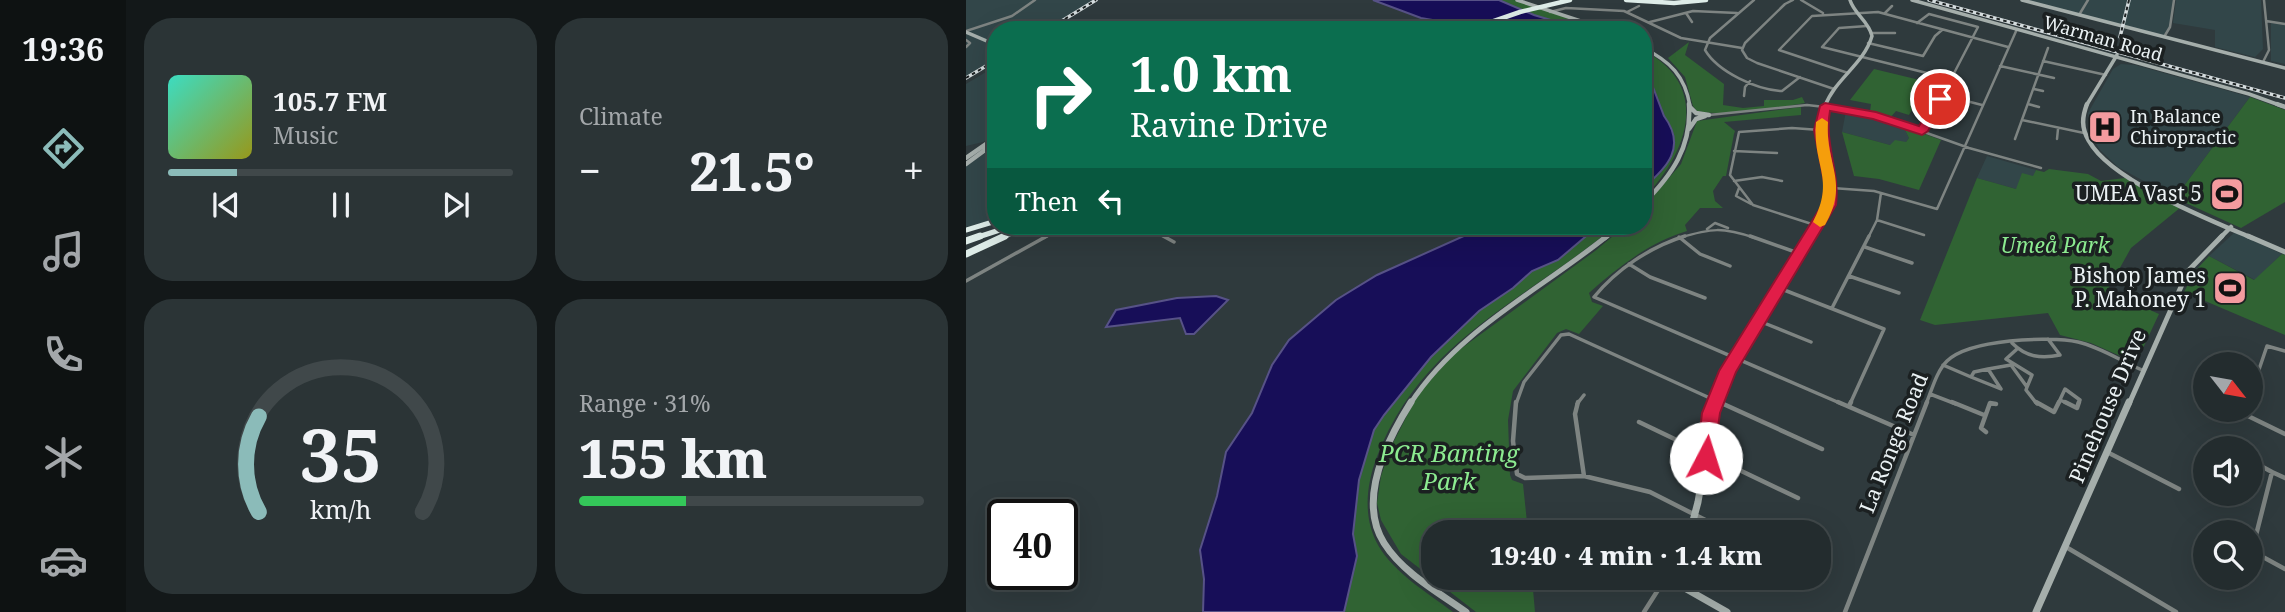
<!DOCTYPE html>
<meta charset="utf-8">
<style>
body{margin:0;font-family:"Noto Serif",serif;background:#2b3436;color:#f1f3f6;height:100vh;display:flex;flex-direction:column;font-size:26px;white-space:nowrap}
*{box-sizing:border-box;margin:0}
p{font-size:23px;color:#a3a7aa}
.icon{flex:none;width:38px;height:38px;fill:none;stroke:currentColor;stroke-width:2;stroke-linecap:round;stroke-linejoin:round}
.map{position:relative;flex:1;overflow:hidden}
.sheet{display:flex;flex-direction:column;gap:18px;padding:18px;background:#131819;width:840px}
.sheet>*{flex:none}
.guide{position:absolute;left:21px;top:21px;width:665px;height:214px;border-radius:28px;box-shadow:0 7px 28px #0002,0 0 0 2px #40484a;background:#0b6e4f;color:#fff;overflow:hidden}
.needle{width:46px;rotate:121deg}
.controls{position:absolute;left:1227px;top:352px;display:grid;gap:14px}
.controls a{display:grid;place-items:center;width:70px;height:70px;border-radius:50%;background:#232c2e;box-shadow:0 7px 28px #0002,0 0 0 2px #40484a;font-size:35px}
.speed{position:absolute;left:21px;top:499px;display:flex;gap:14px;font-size:35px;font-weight:700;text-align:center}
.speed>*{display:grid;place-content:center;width:91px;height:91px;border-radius:50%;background:#232c2e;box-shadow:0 7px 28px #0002,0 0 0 2px #40484a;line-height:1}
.speed .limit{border:4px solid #111;border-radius:10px;background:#fff;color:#111}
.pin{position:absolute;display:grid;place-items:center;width:60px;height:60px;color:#fff;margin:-30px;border:4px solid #fff;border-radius:50%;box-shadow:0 2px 7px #0007}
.me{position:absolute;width:77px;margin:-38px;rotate:5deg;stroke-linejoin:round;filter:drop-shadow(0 0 5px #0008)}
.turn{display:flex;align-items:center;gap:24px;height:147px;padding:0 28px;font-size:32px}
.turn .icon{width:91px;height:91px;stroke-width:2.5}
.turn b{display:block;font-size:49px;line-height:60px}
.then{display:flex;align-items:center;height:66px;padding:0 28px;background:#0003;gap:14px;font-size:26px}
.big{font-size:52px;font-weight:800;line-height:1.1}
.sheet .tile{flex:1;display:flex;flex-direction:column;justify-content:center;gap:10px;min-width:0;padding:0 24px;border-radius:28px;background:#2b3436}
.sheet .dial{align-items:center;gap:0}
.dial svg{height:182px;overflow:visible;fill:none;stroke:#40484a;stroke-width:7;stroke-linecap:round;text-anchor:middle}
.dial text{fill:#f1f3f6;stroke:none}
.song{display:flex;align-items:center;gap:21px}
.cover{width:84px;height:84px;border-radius:10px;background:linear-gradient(135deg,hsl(170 70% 55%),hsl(60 70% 35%))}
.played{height:7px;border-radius:4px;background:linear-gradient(90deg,#8bbbb9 20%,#40484a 20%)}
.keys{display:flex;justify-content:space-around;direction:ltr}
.heat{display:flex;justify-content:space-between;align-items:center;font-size:38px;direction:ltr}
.charge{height:10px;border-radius:5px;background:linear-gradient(90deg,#34c759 31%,#40484a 0)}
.sheet .tiles{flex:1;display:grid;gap:18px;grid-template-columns:repeat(2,1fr)}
.trip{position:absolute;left:455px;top:520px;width:410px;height:70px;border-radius:28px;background:#232c2e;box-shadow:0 7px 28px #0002,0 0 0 2px #40484a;font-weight:800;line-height:70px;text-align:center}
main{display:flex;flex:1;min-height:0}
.tabs{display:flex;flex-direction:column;width:126px;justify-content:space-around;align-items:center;background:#0e1212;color:#a3a7aa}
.tabs .icon{width:49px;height:49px}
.tabs .on{color:#8bbbb9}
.tabs b{font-size:32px;color:#f1f3f6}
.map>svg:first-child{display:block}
.built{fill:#324649}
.green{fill:#306333}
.water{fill:#170e58;stroke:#575287;stroke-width:2}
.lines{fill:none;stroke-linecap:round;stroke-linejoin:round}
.street-far2{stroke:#7e8482;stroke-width:2.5}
.street-far1{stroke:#7e8482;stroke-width:3.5}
.street{stroke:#7e8482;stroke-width:4.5}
.secondary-far3{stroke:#a5aeab;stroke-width:3.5}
.secondary-far2{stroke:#a5aeab;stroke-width:4.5}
.secondary-far1{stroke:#a5aeab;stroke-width:5}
.secondary{stroke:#a5aeab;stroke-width:7}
.highway-far2{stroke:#deece8;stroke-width:4.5}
.highway-far1{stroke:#deece8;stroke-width:5}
.highway{stroke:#deece8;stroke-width:7}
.rail-casing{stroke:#d4dbdd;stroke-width:3.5}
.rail{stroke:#1b2021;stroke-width:2;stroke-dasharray:3.5;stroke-linecap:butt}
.route{fill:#e11d48;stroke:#92132f;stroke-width:2}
.slow{fill:#f59e0b}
.labels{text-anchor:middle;stroke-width:7;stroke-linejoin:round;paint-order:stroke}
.far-street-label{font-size:18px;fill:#ebf2f4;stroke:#1b2021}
.far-poi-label{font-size:18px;fill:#ebf2f4;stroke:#1b2021;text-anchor:start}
.poi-label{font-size:21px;fill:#ebf2f4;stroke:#1b2021;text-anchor:end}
.park-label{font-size:21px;font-style:italic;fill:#8ceb90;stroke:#1b2021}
.street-label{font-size:21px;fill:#ebf2f4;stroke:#1b2021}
.near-park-label{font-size:24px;font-style:italic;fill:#8ceb90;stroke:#1b2021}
</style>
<main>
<nav class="tabs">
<b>19:36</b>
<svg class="icon on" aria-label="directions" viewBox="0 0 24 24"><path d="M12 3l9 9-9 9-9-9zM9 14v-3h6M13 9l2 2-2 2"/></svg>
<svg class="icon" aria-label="music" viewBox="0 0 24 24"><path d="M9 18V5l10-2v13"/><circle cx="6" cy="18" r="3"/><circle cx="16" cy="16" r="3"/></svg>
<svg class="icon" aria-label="phone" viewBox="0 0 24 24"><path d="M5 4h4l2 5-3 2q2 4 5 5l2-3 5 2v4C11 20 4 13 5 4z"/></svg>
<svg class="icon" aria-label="climate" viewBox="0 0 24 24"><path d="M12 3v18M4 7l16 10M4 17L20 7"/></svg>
<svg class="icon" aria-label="car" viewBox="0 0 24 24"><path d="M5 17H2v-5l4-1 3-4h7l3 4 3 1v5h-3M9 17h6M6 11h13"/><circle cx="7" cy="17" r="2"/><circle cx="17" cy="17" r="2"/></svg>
</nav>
<section class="sheet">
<div class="tiles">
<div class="tile">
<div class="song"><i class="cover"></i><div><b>105.7 FM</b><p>Music</p></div></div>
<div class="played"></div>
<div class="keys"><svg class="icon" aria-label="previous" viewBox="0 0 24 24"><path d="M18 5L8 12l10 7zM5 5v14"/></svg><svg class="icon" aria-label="pause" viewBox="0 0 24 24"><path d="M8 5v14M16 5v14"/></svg><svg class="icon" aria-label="next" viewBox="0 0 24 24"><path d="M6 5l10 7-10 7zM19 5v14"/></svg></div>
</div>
<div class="tile"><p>Climate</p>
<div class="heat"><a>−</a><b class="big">21.5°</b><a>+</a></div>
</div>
<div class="tile dial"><svg viewBox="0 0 100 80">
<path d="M14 69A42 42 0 1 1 86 69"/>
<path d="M14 69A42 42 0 0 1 14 27" stroke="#8bbbb9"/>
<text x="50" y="56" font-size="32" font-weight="700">35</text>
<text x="50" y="72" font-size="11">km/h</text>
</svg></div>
<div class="tile"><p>Range · 31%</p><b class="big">155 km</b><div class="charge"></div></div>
</div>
</section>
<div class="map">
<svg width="1319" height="612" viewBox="0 0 1319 612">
<rect width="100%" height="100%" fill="#2f3a3d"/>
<path class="built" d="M0,0H129L79,30H30V59L0,77Z
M1056,0H1208L1204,27L1198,37Z
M1210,0H1295L1297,49L1289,57L1249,47V30L1207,23Z
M1305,23L1319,25V64L1305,61Z
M1155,64L1169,65L1284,97L1209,198L1152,167L1134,150L1123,133L1122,113L1147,69Z
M30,66V135L17,142L0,146V84Z
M880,111L937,126L943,138L940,142L924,145L876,132Z
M30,146V219L0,227V166Z
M1021,156L1070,170L1068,176L1050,189L1011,178Z
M1268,233H1271L1316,254L1289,280L1243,256Z"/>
<path class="green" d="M531,0H548L638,30C603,30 561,16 531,0Z
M723,42L719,55L758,84L757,105L777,108L798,106V100H827L836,97L839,103C805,109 766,117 731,111L727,106L719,77L702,58Z
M677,50C747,86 721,154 677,199Z
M908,69L962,82L943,115L930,111L924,118L904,112L905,104L884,100Z
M1284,97L1319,110V202L1275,228L1209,198Z
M835,107V115L758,122L769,131L768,134L760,176H757L747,191L749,201L757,208H734L719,225L721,231C684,242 652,267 623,293L626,302L637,306L613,334L600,329L591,333L547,391L542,420L544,475L546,480L557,484L562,532H467V578H566L569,612H510L435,554L415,520L411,503L415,476L425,447L452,394L489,353L629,251L659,226H677V208L715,164L731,121Z
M937,126L975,140L953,190L913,179L888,176L876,132L924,145L929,140L940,142L943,138Z
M1083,169L1122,174L1135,181L1159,178L1215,207L1165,248L1141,291L1193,314L1170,363L1125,343L1094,335L1082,313L969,325L954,320L1011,178L1050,189L1056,173L1067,176L1070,170L1078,172Z
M627,226H649C558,302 455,339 410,459C400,487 397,518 412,545C428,573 462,593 487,612H374L387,492L405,426L434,390L503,317Z
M1316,254L1319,255V335L1218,292L1229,271L1243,256L1288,280Z"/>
<path class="water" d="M407,0H533L568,15L618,30H501L495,25L455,18Z
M677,61L698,116C721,147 701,168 677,188Z
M520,226H632L592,260L566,271L547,288L513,311L465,357L418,415L408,430L393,480L387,534L391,556L378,612H237L238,579L234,550L251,496L260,452L286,413L306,365L323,340L370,300L411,275Z
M250,296L262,300L228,334H220L214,318L140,327L150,310L211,298Z"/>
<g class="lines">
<path class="street-far2" d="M788,0L744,38L739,50C752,72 791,90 816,91L834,77
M827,0L819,4L779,43L776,50L781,58L791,63L868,89
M835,0L857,13
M584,12L600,8L658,11L715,38L776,48
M661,12L673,6
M720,13L726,22
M919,13L926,6
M1113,15L1122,0
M1300,21L1319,24
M684,22L727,11L771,13
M901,26L873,28L856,47L985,79L1012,27L963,14L951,23
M0,31L46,16L69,0
M905,33H929
M1198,37L1204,27L1208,0
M0,40L4,43L0,47
M902,43L957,56L969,36L976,30
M1077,61L1140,75
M1297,62L1303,50L1298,0
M1034,66L1088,78
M882,73L813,50L846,16L912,12L1042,47
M1068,89L1077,91
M778,96L779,87L784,81
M1062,104L1073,107
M743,115L841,105L877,109L927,121L1003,148L1075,168
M1056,120L1118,133
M956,131L977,95L1016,105
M1049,139L1082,48
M1091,139L1092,129
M768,151L811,153
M768,181L796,177L816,181
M773,188L770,196L785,204
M866,188L908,191L971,209L1051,29
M911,220L958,235
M178,226L201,238
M852,226L787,205L764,175L773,132L826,128L854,130
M741,229L749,223L762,228
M78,238L100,226
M713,238C746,228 756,227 789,238
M902,238L911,220L915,193"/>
<path class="street-far1" d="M197,236L208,242
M719,236C684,247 651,269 628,297L876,404
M784,236L835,254
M713,237L734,254L764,266
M899,247L946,263
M663,264L684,277L739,298
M883,276L933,293
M0,281L81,236
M813,288L918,329L884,404
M866,308L903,236
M793,321L845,342
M1046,343C1060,357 1075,359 1094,355L1082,339
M977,365L1005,377
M1022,369L1035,389L1005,377L1008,372Z
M1022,369L1045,365L1061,387L1066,375L1040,359L1051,349
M1061,387L1060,390L1071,404
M964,394L990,404
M1284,396L1301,346L1319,351
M1094,400L1103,404
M550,404L558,382L595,335L603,334L757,404
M611,404L618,395
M960,404C966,390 970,372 981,361C1004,339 1082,336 1112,342C1134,347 1155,361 1176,370
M1024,404H1030
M1092,404L1099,389L1114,400L1112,404"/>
<path class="street" d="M550,402L547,441L551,474L559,478L618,476L684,492L763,532
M612,402L609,414L618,476
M753,402L856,449
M872,402L948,435
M986,402L1018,415
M1070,402L1088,412L1093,402
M1099,402L1111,408L1113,402
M883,406L885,402
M1281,410L1280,415L1319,434
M673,422L832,498
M1020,432L1015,428L1024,403L1030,404
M1141,452L1213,489
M1284,460L1306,472
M1319,478L1306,472L1286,551L1319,569
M1100,547L1210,612
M1277,584L1278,578
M678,612L699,579
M879,612L961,402"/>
<path class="secondary-far3" d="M551,0L642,30
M946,0L1283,94L1316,106
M1056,0L1319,68
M0,32L30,45
M677,48C704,61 719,76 724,106
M859,106C869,79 898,64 906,36C903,21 888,14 884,0
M1120,106L1151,55"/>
<path class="secondary-far2" d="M1121,104C1116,117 1115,128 1123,141C1145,181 1244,220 1286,238
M1311,104L1319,107
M724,107L730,113L743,115
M723,129L730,119L739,116
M0,158L30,137
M0,164L30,142
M677,204C706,175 726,147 723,104
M639,238L654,226
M843,238L863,205L864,195L854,140L860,104
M1254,238L1265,227"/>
<path class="secondary-far1" d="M1282,236L1319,252
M444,404C492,330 574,290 641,236
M748,404L762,371L844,236
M1163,404L1222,271L1256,236"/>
<path class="secondary" d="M445,402C421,440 391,500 418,543C437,573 472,592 500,612
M724,532L732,502L749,402
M701,578L761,612
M1070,612L1163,402"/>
<path class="highway-far2" d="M660,0L708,3L740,0
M488,30L506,23
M502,30L554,12L604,0"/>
<path class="highway-far1" d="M0,230L30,221
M9,238L46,226
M35,238L61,226"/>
<path class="highway" d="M0,241L14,236
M0,254L39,236"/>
<g class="rail-casing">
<path id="rail" d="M963,0L1319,98
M1163,0L1154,37L1161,47L1172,54
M81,30L130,0
M0,78L30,60"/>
</g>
<use href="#rail" class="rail"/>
</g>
<path class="route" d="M970,96L980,99L962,131L956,135L907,119L864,111C858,143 874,172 870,205L770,372L754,413L747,464L740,467L733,464L731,458L736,413L753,371L856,205L859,186L848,130L854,106L859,103L910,112L953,126Z"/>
<path class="slow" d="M856,118L862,122C859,164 884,183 859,225L854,227L847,222C870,179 846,165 850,122Z"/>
<defs>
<g id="hospital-square" transform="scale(1.75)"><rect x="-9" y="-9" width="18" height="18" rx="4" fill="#f49b9f" stroke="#1b2021"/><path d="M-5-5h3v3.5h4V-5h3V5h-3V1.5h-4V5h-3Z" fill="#111"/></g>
<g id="stadium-square" transform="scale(1.75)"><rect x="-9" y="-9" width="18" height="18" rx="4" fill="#f49b9f" stroke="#1b2021"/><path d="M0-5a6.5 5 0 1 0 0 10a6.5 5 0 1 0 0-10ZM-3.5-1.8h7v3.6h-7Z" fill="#111"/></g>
</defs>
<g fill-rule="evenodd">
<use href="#hospital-square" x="1139" y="127"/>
<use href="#stadium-square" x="1261" y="194"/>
<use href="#stadium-square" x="1264" y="288"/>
</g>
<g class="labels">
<g class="far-street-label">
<text transform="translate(1137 39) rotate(16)" y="6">Warman Road</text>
</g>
<g class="far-poi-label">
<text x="1164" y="123">In Balance<tspan x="1164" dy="21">Chiropractic</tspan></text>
</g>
<g class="poi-label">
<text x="1236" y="201">UMEA Vast 5</text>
<text x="1240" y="283">Bishop James<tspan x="1240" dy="24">P. Mahoney 1</tspan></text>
</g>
<g class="park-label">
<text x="1089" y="253">Umeå Park</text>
</g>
<g class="street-label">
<text transform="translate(1142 406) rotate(-67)" y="7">Pinehouse Drive</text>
<text transform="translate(928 443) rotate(-68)" y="7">La Ronge Road</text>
</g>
<g class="near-park-label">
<text x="483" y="462">PCR Banting<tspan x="483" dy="28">Park</tspan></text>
</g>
</g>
</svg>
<div class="controls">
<a><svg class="needle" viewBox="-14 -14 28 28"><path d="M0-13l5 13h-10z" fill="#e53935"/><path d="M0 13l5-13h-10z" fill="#a3a7aa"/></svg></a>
<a><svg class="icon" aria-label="sound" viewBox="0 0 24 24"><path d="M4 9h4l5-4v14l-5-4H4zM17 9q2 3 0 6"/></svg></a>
<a><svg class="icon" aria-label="search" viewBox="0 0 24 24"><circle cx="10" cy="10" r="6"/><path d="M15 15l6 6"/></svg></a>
</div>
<div class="speed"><div class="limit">40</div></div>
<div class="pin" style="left:974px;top:99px;background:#d93025"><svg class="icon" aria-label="arrive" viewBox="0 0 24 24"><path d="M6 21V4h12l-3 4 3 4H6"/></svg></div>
<svg class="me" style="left:740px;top:458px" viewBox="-20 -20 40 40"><circle r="19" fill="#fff"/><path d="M0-13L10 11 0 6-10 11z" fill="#e11d48"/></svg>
<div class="trip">19:40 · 4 min · 1.4 km</div>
<div class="guide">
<div class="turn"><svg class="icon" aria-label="right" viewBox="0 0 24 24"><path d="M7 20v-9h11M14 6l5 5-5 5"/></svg><div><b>1.0 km</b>Ravine Drive</div></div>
<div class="then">Then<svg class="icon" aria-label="left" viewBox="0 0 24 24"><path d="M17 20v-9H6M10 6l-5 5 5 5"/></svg></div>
</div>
</div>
</main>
